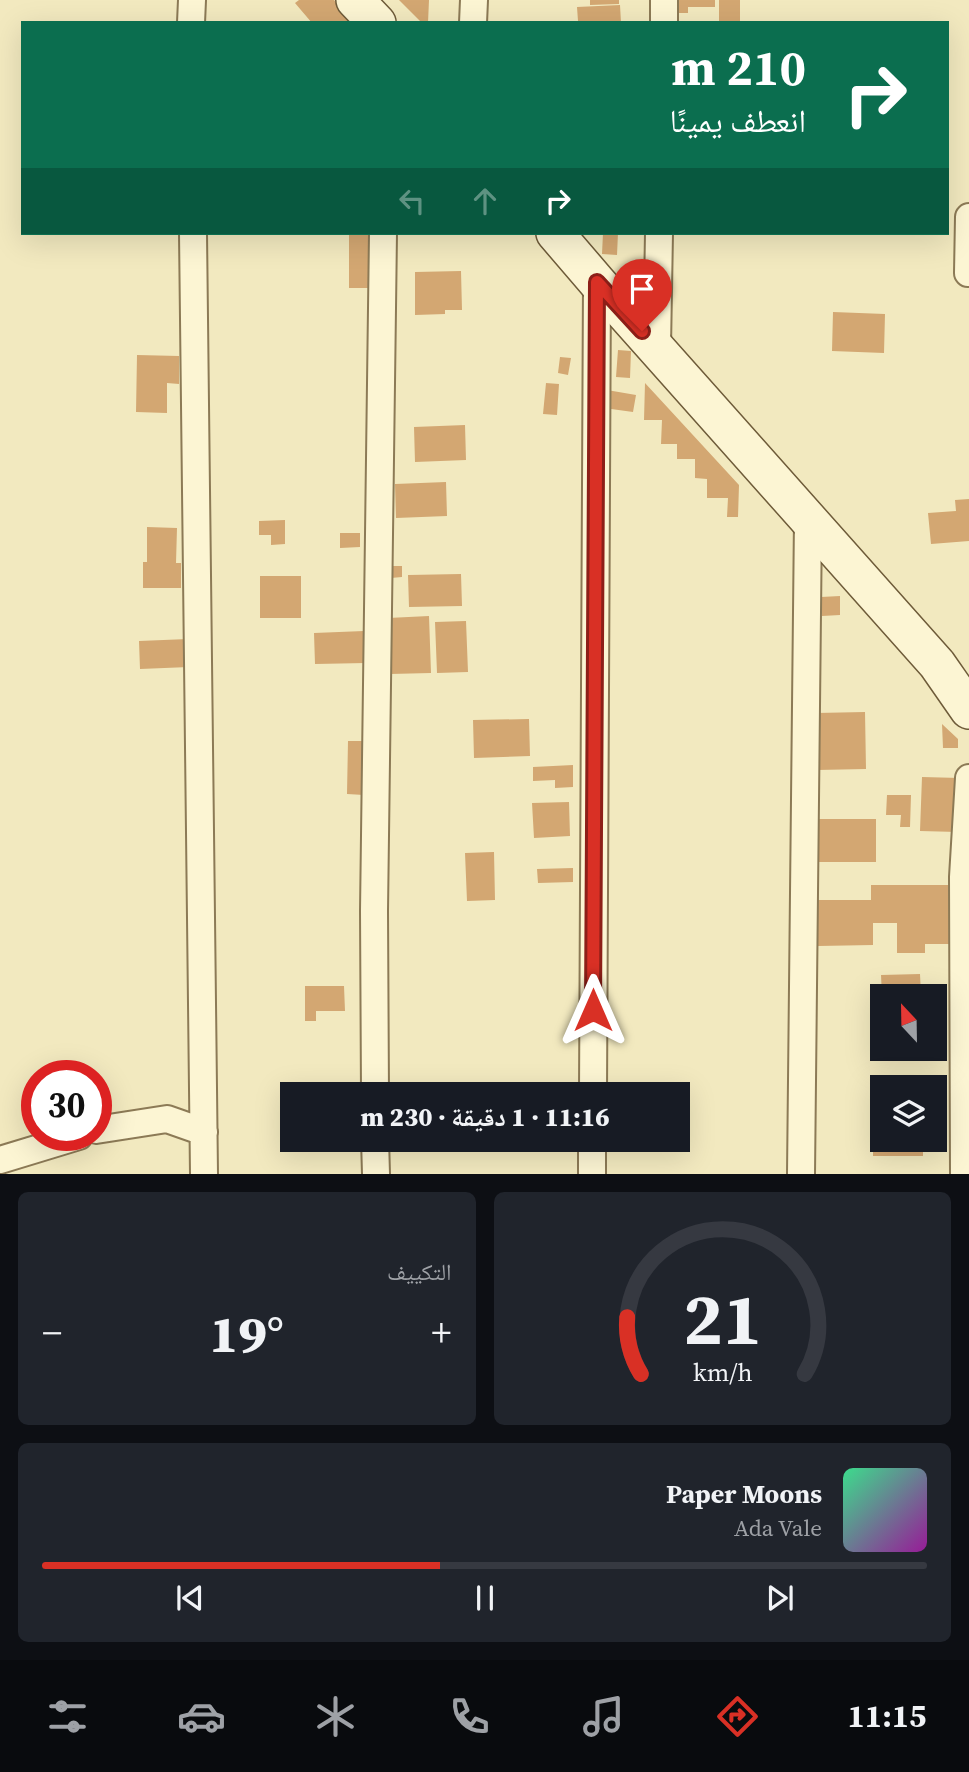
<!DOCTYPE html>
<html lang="ar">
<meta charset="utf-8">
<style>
body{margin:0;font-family:"Source Serif 4","Noto Naskh Arabic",serif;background:#20242c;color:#f1f3f6;direction:rtl;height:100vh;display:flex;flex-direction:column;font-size:26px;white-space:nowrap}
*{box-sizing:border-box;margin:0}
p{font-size:23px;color:#9ea1a6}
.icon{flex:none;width:38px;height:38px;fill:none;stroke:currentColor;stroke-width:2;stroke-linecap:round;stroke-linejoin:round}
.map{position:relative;height:1174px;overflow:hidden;direction:ltr}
.drawer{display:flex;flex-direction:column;gap:18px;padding:18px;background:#0d0f14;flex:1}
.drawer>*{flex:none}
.hud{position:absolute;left:21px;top:21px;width:928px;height:214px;border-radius:0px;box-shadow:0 7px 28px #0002;direction:rtl;background:#0b6e4f;color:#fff;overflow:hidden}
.needle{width:46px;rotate:338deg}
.fabs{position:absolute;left:870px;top:984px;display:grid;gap:14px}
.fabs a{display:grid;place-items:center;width:77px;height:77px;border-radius:0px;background:#171b24;box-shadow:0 7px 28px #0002;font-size:35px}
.speed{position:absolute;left:21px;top:1060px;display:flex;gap:14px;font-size:35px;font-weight:700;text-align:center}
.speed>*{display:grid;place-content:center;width:91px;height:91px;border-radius:50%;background:#171b24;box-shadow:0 7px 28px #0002;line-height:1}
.speed .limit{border:10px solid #d22;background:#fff;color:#111}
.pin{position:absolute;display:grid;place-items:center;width:60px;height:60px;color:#fff;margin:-72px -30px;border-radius:50% 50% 50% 0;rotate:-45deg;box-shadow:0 0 7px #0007}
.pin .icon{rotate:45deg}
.me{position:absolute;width:77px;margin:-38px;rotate:0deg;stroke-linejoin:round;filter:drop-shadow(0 0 5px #0008)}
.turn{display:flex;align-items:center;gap:24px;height:147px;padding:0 28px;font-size:32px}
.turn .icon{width:91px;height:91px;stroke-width:2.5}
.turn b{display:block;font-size:49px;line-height:60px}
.lanes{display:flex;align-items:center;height:66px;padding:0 28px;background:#0003;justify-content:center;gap:35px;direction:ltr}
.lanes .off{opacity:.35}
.big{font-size:52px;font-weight:800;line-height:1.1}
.drawer .tile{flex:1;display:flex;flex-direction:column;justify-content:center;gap:10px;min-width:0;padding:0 24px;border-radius:10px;background:#20242c}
.drawer .dial{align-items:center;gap:0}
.dial svg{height:182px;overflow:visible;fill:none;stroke:#363941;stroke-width:7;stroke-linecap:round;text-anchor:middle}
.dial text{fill:#f1f3f6;stroke:none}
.song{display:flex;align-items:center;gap:21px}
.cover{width:84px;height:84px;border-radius:10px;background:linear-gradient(135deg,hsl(150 70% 55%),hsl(300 70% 35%))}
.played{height:7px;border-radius:4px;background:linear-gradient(90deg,#d93025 45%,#363941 45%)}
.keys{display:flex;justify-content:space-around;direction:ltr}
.heat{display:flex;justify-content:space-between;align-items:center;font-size:38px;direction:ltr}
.drawer .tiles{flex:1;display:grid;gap:18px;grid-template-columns:1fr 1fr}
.tile:last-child{grid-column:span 2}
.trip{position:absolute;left:280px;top:1082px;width:410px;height:70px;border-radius:0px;background:#171b24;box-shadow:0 7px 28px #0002;font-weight:800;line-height:70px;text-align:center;direction:rtl}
.dock{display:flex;height:112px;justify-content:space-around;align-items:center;background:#090b0e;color:#9ea1a6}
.dock .icon{width:49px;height:49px}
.dock .active{color:#d93025}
.dock b{font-size:32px;color:#f1f3f6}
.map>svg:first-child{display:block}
.building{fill:#d3a772}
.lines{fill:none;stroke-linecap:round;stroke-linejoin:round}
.street-casing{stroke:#8c7a56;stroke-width:30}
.secondary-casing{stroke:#6e5b39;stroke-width:40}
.street{stroke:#fcf5d3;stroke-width:26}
.secondary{stroke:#fcf5d3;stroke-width:37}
.route-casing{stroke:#8d1f18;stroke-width:18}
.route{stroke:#d93025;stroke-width:12}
</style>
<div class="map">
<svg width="969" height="1174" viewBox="0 0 969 1174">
<rect width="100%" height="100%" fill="#f2e9bf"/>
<path class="building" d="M299,0H334L354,23H312L295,3Z
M399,0H429L428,23H422Z
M590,0H619V4L590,5Z
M670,0H715V7H688V13H670Z
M719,0H740V23H719Z
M620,5L621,23H585V21H578L577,7Z
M349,233H370L369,288H349Z
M603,233H618L617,255L602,254Z
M461,271L462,310H445V314L415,315V272Z
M833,312L885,314L884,353L832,351Z
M618,350L631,351L630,378L616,377Z
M137,355L179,356V384L167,383V413L136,412Z
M560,357L571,358L568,375L558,373Z
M546,383L559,384L557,415L543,414Z
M645,383L739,485L738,517H727L728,498H707V479L695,478V459H677V444H661L662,420H644Z
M607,390L636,395L633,412L604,408Z
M465,425L466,460L415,462L414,427Z
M446,482L447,516L396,518L395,484Z
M969,499V541L931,544L928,513L956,511L955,500Z
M285,520V544L271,545V535H259V521Z
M147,527L177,528L176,563H181V588H143V562H147Z
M340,533H360V547L340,548Z
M391,566H402V577L391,578Z
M461,574L462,606L409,607L408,575Z
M260,576H301V618H260Z
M840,596V615L822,616L821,597Z
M429,616L431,673L390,674L388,618Z
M466,621L468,672L437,673L435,622Z
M364,631L366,663L315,664L314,633Z
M188,639L189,667L140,669L139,641Z
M865,712L866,769L817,770L816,713Z
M529,719L530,756L474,758L473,720Z
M942,724L958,739V748H943Z
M348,741H364V795L347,794Z
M573,765V787L555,788V780L533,781V767Z
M922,777L960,778L958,832L920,831Z
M887,795H911L910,827H900L901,815H886Z
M569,802L570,836L534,838L532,803Z
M818,819H876V862H818Z
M494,852L495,900L467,901L465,853Z
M573,868V882L538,883L537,869Z
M871,885H956V944H925V953H897V923H873V945L818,946V900H871Z
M920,974L921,996H882L881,975Z
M305,986H344L345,1011H316V1021H305Z
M873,1128H882V1139L923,1141V1156H873Z"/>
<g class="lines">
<g class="street-casing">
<path id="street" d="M191,23L192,0
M473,23L474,0
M664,23V0
M193,233L204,1174
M968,273L969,217
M657,347L659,233
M375,1094L374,911L383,233
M593,1094L597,282
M96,1130L167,1119L204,1132
M375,1139L376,1174
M0,1160L79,1136
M592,1174V1139
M801,1174L808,519
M964,1174L963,877L969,778"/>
</g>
<g class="secondary-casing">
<path id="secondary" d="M355,0L377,23
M555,233L597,282L937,664L969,710"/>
</g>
<use href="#street" class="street"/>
<use href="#secondary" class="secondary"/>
</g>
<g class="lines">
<g class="route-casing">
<path id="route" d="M593,1010L597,282L642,331"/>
</g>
<use href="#route" class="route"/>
</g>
</svg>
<div class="fabs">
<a><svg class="needle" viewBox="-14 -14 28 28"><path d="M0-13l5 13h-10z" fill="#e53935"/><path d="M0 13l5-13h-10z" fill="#9ea1a6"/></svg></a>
<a><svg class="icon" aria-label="layers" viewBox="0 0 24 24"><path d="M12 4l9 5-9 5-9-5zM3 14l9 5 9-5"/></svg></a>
</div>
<div class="speed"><div class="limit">30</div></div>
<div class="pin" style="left:642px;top:331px;background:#d93025"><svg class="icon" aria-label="arrive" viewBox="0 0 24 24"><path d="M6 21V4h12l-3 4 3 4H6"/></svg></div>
<svg class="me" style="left:593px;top:1010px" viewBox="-20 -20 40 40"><path d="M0-17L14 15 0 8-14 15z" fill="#d93025" stroke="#fff" stroke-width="4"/></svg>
<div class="trip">11:16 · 1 دقيقة · 230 m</div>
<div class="hud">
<div class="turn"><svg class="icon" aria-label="right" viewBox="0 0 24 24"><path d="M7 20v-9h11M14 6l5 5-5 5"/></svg><div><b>210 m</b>انعطف يمينًا</div></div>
<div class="lanes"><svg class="icon off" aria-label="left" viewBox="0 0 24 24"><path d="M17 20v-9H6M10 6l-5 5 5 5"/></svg><svg class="icon off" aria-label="ahead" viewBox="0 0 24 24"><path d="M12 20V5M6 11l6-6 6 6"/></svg><svg class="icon" aria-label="right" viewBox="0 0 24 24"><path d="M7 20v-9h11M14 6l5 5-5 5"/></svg></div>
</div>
</div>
<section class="drawer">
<div class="tiles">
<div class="tile dial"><svg viewBox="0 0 100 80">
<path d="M14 69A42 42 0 1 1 86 69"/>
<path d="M14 69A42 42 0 0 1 8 44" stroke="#d93025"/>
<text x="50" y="56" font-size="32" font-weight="700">21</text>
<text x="50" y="72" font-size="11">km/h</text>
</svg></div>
<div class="tile"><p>التكييف</p>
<div class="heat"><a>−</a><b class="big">19°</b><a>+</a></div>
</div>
<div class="tile">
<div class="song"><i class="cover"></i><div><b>Paper Moons</b><p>Ada Vale</p></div></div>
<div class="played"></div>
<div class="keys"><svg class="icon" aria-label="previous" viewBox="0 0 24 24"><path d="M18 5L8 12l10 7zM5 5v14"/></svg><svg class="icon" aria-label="pause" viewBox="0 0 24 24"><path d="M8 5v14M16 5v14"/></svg><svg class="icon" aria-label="next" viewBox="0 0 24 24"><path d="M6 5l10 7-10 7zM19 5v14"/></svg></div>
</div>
</div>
</section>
<nav class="dock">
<b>11:15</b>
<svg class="icon active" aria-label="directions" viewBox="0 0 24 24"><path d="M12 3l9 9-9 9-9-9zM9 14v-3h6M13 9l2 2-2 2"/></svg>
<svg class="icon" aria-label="music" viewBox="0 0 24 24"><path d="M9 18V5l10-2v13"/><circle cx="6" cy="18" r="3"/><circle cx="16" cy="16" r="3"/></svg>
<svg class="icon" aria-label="phone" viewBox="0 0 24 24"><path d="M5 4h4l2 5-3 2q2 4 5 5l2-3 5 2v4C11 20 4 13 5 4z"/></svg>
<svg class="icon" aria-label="climate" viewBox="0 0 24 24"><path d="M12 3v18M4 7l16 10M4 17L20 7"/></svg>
<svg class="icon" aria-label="car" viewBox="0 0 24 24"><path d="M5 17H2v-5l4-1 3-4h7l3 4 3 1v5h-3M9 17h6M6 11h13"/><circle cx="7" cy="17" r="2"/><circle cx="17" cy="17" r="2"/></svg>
<svg class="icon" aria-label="filters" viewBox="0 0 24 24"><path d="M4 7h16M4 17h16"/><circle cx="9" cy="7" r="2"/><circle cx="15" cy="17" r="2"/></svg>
</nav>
